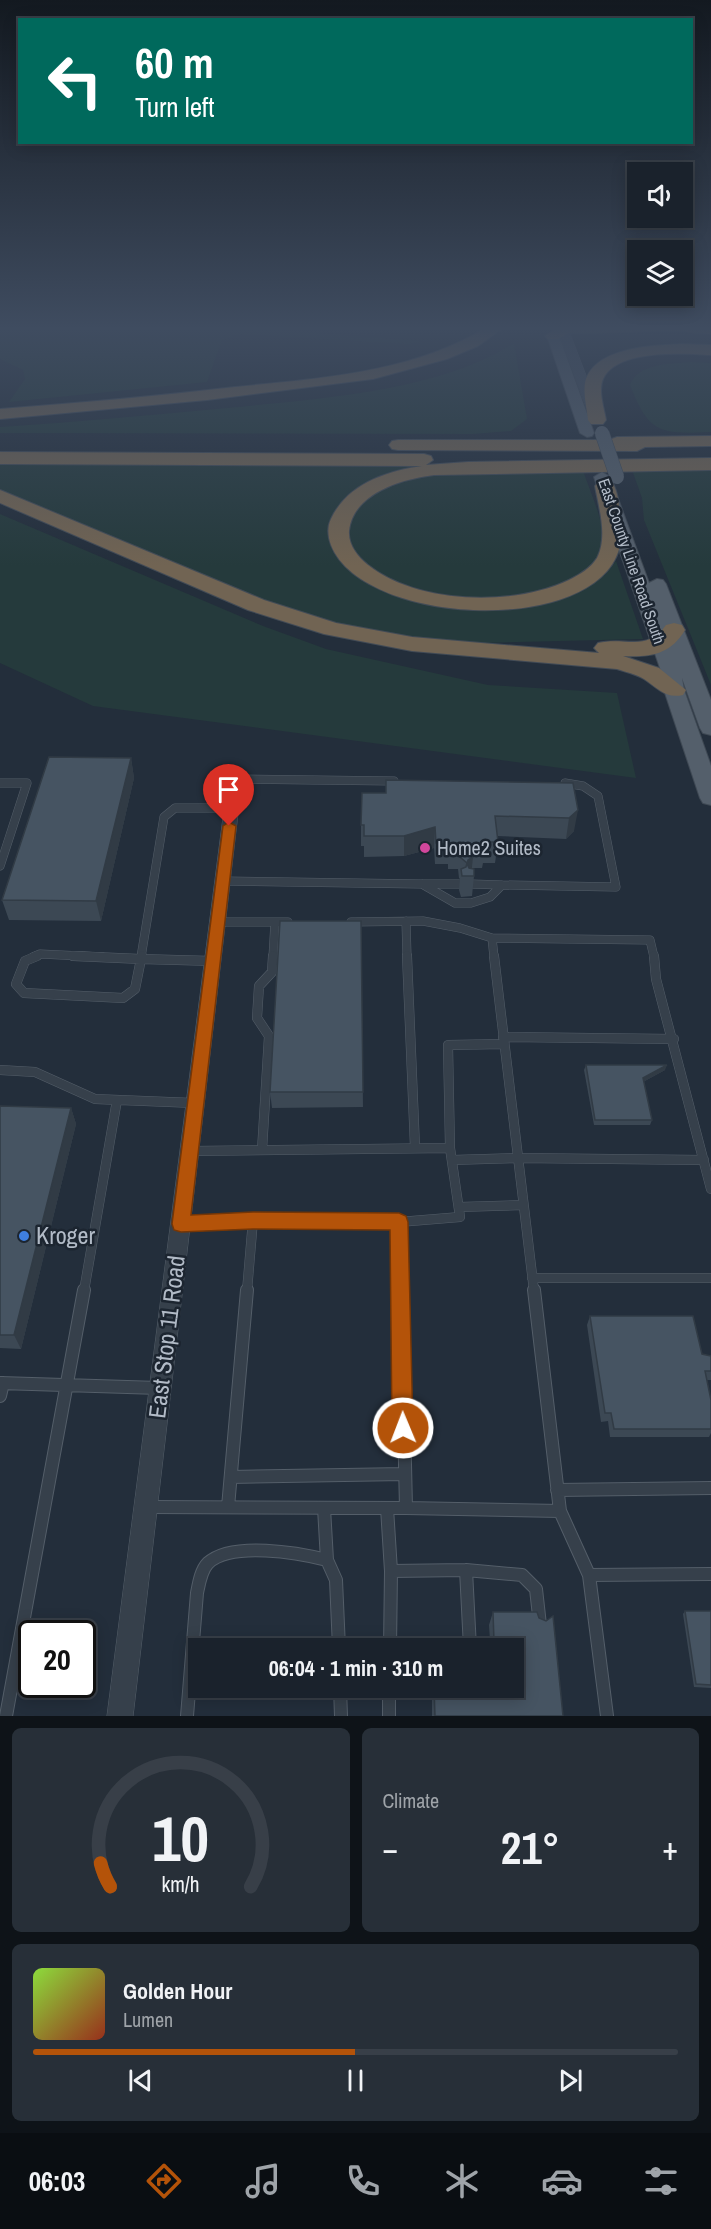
<!DOCTYPE html>
<meta charset="utf-8">
<style>
body{margin:0;font-family:"Archivo Narrow",sans-serif;background:#272f38;color:#f1f3f6;height:100vh;display:flex;flex-direction:column;font-size:22px;white-space:nowrap}
*{box-sizing:border-box;margin:0}
p{font-size:20px;color:#9fa4a9}
.icon{flex:none;width:33px;height:33px;fill:none;stroke:currentColor;stroke-width:2;stroke-linecap:round;stroke-linejoin:round}
.map{position:relative;height:1716px;overflow:hidden}
.details{display:flex;flex-direction:column;gap:12px;padding:12px;background:#0e1318;flex:1}
.details>*{flex:none}
.guide{position:absolute;left:18px;top:18px;width:675px;height:126px;border-radius:0px;box-shadow:0 3px 15px #0003,0 0 0 2px #383f48;background:#00695c;color:#fff;overflow:hidden}
.fabs{position:absolute;left:627px;top:162px;display:grid;gap:12px}
.fabs a{display:grid;place-items:center;width:66px;height:66px;border-radius:0px;background:#1a222c;box-shadow:0 3px 15px #0003,0 0 0 2px #383f48;font-size:30px}
.speed{position:absolute;left:18px;top:1620px;display:flex;gap:12px;font-size:30px;font-weight:700;text-align:center}
.speed>*{display:grid;place-content:center;width:78px;height:78px;border-radius:50%;background:#1a222c;box-shadow:0 3px 15px #0003,0 0 0 2px #383f48;line-height:1}
.speed .limit{border:3px solid #111;border-radius:9px;background:#fff;color:#111}
.pin{position:absolute;display:grid;place-items:center;width:51px;height:51px;color:#fff;margin:-62px -26px;border-radius:50% 50% 50% 0;rotate:-45deg;box-shadow:0 0 6px #0007}
.pin .icon{rotate:45deg}
.me{position:absolute;width:66px;margin:-33px;rotate:359deg;stroke-linejoin:round;filter:drop-shadow(0 0 4px #0008)}
.turn{display:flex;align-items:center;gap:21px;height:126px;padding:0 18px;font-size:27px}
.turn .icon{width:78px;height:78px;stroke-width:2.5}
.turn b{display:block;font-size:42px;line-height:51px}
.big{font-size:45px;font-weight:700;line-height:1.1}
.details .card{flex:1;display:flex;flex-direction:column;justify-content:center;gap:9px;min-width:0;padding:0 21px;border-radius:9px;background:#272f38}
.details .dial{align-items:center;gap:0}
.dial svg{height:156px;overflow:visible;fill:none;stroke:#383f48;stroke-width:7;stroke-linecap:round;text-anchor:middle}
.dial text{fill:#f1f3f6;stroke:none}
.song{display:flex;align-items:center;gap:18px}
.cover{width:72px;height:72px;border-radius:9px;background:linear-gradient(135deg,hsl(90 70% 55%),hsl(10 70% 35%))}
.played{height:6px;border-radius:3px;background:linear-gradient(90deg,#b45309 50%,#383f48 50%)}
.keys{display:flex;justify-content:space-around;direction:ltr}
.heat{display:flex;justify-content:space-between;align-items:center;font-size:33px;direction:ltr}
.details .tiles{flex:1;display:grid;gap:12px;grid-template-columns:1fr 1fr}
.card:last-child{grid-column:span 2}
.trip{position:absolute;left:188px;top:1638px;width:336px;height:60px;border-radius:0px;background:#1a222c;box-shadow:0 3px 15px #0003,0 0 0 2px #383f48;font-weight:700;line-height:60px;text-align:center}
.dock{display:flex;height:96px;justify-content:space-around;align-items:center;background:#0a0e12;color:#9fa4a9}
.dock .icon{width:42px;height:42px}
.dock .active{color:#b45309}
.dock b{font-size:27px;color:#f1f3f6}
.map>svg:first-child{display:block}
.green{fill:#253a3c}
.lines{fill:none;stroke-linecap:round;stroke-linejoin:round}
.lane-far2-casing{stroke:#545e69;stroke-width:9}
.lane-far1-casing{stroke:#545e69;stroke-width:10}
.lane-casing{stroke:#545e69;stroke-width:14}
.street-casing{stroke:#545e69;stroke-width:1}
.secondary-casing{stroke:#545e69;stroke-width:1}
.primary-casing{stroke:#3f4954;stroke-width:2}
.highway-casing{stroke:#424b56;stroke-width:2}
.lane-far2{stroke:#36404b;stroke-width:8}
.lane-far1{stroke:#36404b;stroke-width:9}
.lane{stroke:#36404b;stroke-width:12}
.street{fill:#36404b;fill-rule:evenodd}
.secondary{fill:#444f5e;fill-rule:evenodd}
.primary{fill:#545f6b;fill-rule:evenodd}
.highway{fill:#716453;fill-rule:evenodd}
.primary-bridge-casing{stroke:#3f4954;stroke-width:15;stroke-linecap:butt}
.primary-bridge{stroke:#545f6b;stroke-width:14}
.wall{fill:#3c4854}
.shaded-wall{fill:#313b45}
.building{fill:#465462;stroke:#313b45;stroke-width:1.5}
.route{fill:#b45309;stroke:#753606;stroke-width:1.5}
.hotel-dot{fill:#d1479c;stroke:#1c2530;stroke-width:2}
.shop-dot{fill:#3f7fe0;stroke:#1c2530;stroke-width:2}
.labels{text-anchor:middle;stroke-width:5;stroke-linejoin:round;paint-order:stroke}
.far-street-label{font-size:16px;fill:#b2bbc7;stroke:#1c2530}
.poi-label{font-size:20px;fill:#b2bbc7;stroke:#1c2530;text-anchor:start}
.near-poi-label{font-size:24px;fill:#b2bbc7;stroke:#1c2530;text-anchor:start}
.near-street-label{font-size:24px;fill:#b2bbc7;stroke:#1c2530}
</style>
<div class="map">
<svg width="711" height="1716" viewBox="0 0 711 1716">
<rect width="100%" height="100%" fill="#232e3b"/>
<path class="green" d="M0,326H33L62,331L67,326H247L251,328L420,341L409,344L239,334L222,340L207,382L9,402L25,379L23,370L0,359Z
M514,343L527,419L511,431L473,434L0,433V427C76,422 152,415 227,408C315,399 439,392 514,343Z
M691,362L711,363V432C662,434 649,435 630,385C638,363 671,364 691,362Z
M0,464L431,466L365,485L334,546L344,562L363,579L405,597L535,604L574,593L605,575L616,561L643,639L479,643L392,636L331,623L245,593L0,491Z
M583,470C590,493 607,525 602,549C597,567 573,580 557,585C502,604 437,601 384,576C371,570 361,561 354,549C327,510 383,484 415,477C439,471 463,472 487,471C519,471 551,470 583,470Z
M632,470H711V685L644,520L642,498Z
M0,514L263,626L326,649L488,685L617,693L636,778L93,706L0,663Z"/>
<g class="lines">
<g class="lane-far2-casing">
<path id="lane-far2" d="M235,779L394,781
M0,783H27L0,866
M223,881L422,884L455,903H471L490,897L502,885L616,887L598,796L583,786L565,783
M423,884H459
M471,884L502,885
M406,921L407,957
M218,922H288
M351,922L423,921L460,928L492,938L650,940L654,957
M492,938L494,957
M33,957L40,954L103,957
M141,957L164,817L175,808H231
M273,957L275,922"/>
</g>
<g class="lane-far1-casing">
<path id="lane-far1" d="M37,956L25,961L16,984L24,993L123,998L135,989L141,959L73,956
M142,956L141,959L213,961
M407,956L415,1147
M494,956L534,1291
M654,956L656,979L711,1189
M503,1037L674,1039
M0,1070L35,1072L95,1099L194,1103
M450,1148L448,1045L504,1044
M262,1150L269,1036L257,1018L259,986L272,972L273,956
M191,1151L450,1148L460,1217L399,1222L401,1291
M452,1160L518,1158L704,1160
M459,1207L523,1205
M253,1220L399,1222
M182,1224L253,1220L247,1291
M532,1278H711
M84,1291L117,1100"/>
</g>
<g class="lane-casing">
<path id="lane" d="M534,1290L560,1511L589,1575L607,1716
M0,1383L159,1388
M0,1396L3,1383
M231,1477L404,1474
M557,1490L711,1488
M149,1507L406,1508L401,1290
M228,1507L247,1290
M324,1508L327,1560L336,1580L339,1648
M387,1508L391,1571L390,1648
M406,1508L560,1511
M466,1570L470,1648
M391,1571L466,1570L522,1575L536,1589L540,1625
M589,1575L711,1574
M340,1688L341,1716
M389,1688V1716
M6,1716L84,1290
M187,1716L197,1593C199,1583 201,1570 208,1563C232,1541 299,1553 327,1560"/>
</g>
<g class="street-casing">
<path id="street" d="M235,774L242,779L133,1716H107L228,779Z"/>
</g>
<g class="secondary-casing">
<path id="secondary" d="M555,326H567L600,412L598,415L594,416L588,412Z"/>
</g>
<g class="primary-casing">
<path id="primary" d="M553,332L559,336L594,433L592,436L587,437L580,433L547,336Z
M602,472L610,477L649,583L657,579L663,580L666,584L711,700V735L703,733L700,728L682,678L684,690L711,766V805L703,803L700,798L664,690L661,671L594,477Z"/>
</g>
<g class="highway-casing">
<path id="highway" d="M489,326H506L478,346L447,359L373,379L207,400L0,419V409C79,403 157,396 235,387C322,378 413,373 489,326Z
M560,326H711V334L679,331L569,333L558,339H548L545,336Z
M683,344L711,345V355C684,353 616,349 603,379C598,391 604,408 606,420L603,424H591L588,420C587,408 583,395 585,383C593,347 654,345 683,344Z
M711,436V446L645,447L637,451L398,450L392,449L389,445L392,441L398,440H609L617,437Z
M0,452L424,454L431,456L433,460L426,465L468,462L711,458V470L434,475C402,479 353,493 349,531C348,545 358,557 368,565C417,604 513,607 569,580C579,575 591,568 597,558C608,537 599,508 595,486L598,482H612C619,493 620,513 621,526C632,638 365,632 331,545C328,537 327,527 331,519C347,484 387,471 422,466L0,464Z
M0,490L264,600L336,623L412,637L599,653L594,648L598,643C625,636 647,653 666,625L674,623L682,625L685,630C670,655 651,657 623,656L659,668L686,690L683,695C665,699 658,688 644,679C636,674 626,672 617,669L412,651L324,634L248,610L0,503Z"/>
</g>
<use href="#lane-far2" class="lane-far2"/>
<use href="#lane-far1" class="lane-far1"/>
<use href="#lane" class="lane"/>
<use href="#street" class="street"/>
<use href="#secondary" class="secondary"/>
<use href="#primary" class="primary"/>
<use href="#highway" class="highway"/>
<g class="primary-bridge-casing">
<path id="primary-bridge" d="M602,433L617,477"/>
</g>
<use href="#primary-bridge" class="primary-bridge"/>
</g>
<path class="wall" d="M131,758L134,778L101,921L9,920L2,900Z
M573,783L574,831L566,839L497,836L498,842L495,863H483L482,868H472L474,876L472,896L461,897L459,890L460,879L459,878L458,869H448V864H435L434,848L404,856L364,857V846H361V825L386,793Z
M361,921L363,1107L272,1108L270,1092Z
M586,1065L665,1070L643,1082L652,1120L650,1125H594L584,1070Z
M0,1106L71,1108L76,1124L21,1349L0,1348Z
M590,1316L702,1354L711,1356V1380H707L711,1400V1433L709,1437H610L608,1421L601,1422L587,1325Z
M685,1611H711V1688L694,1687L683,1614Z
M493,1612L563,1716H432V1688H513V1648H431L433,1640L473,1644L490,1641L489,1625Z"/>
<path class="shaded-wall" d="M131,758L134,778L101,921L96,901Z
M578,810L574,831L566,839L569,818Z
M435,827L434,848L404,856V836Z
M473,857L471,876L467,864L468,860Z
M667,1065L665,1070L641,1083L643,1078Z
M71,1108L76,1124L21,1349L14,1335Z"/>
<path class="building" d="M49,757L131,758L96,901L2,900Z
M386,780L573,783L578,810L569,818L495,816L498,842H484L485,847H472L473,857L468,860L467,864L469,868L474,869V876H462L461,869L466,867L467,863L460,857L459,849L449,848V844L436,843L435,827L404,836H364V825H361L362,793H386Z
M280,921H361L363,1092H270Z
M586,1065H667L643,1078L652,1120H595Z
M0,1106L71,1108L14,1335H0Z
M590,1316H693L702,1354L711,1356V1371H705L711,1400V1429H614L611,1413H605Z
M685,1611H711V1685L696,1684Z
M493,1612H537L539,1618L546,1621L553,1616L563,1716H435L434,1688H513V1648H433V1640L467,1641L473,1644L480,1641H494Z"/>
<linearGradient id="sky" x2="0" y2="1"><stop stop-color="#131920"/><stop offset="0.58" stop-color="#3f4c60"/><stop offset="1" stop-color="#3f4c60" stop-opacity="0"/></linearGradient>
<rect width="711" height="566" fill="url(#sky)"/>
<path class="route" d="M229,822L236,826L191,1215L253,1212L399,1213L406,1216L408,1222L413,1428L410,1436L403,1439L395,1436L392,1428L390,1230L253,1229L181,1232L174,1230L172,1224L223,826Z"/>
<circle class="hotel-dot" cx="425" cy="848" r="6"/>
<circle class="shop-dot" cx="24" cy="1236" r="6"/>
<g class="labels">
<g class="far-street-label">
<text transform="translate(632 561) rotate(71)" y="6">East County Line Road South</text>
</g>
<g class="poi-label">
<text x="437" y="855">Home2 Suites</text>
</g>
<g class="near-poi-label">
<text x="36" y="1244">Kroger</text>
</g>
<g class="near-street-label">
<text transform="translate(167 1337) rotate(-83)" y="8">East Stop 11 Road</text>
</g>
</g>
</svg>
<div class="fabs">
<a><svg class="icon" aria-label="sound" viewBox="0 0 24 24"><path d="M4 9h4l5-4v14l-5-4H4zM17 9q2 3 0 6"/></svg></a>
<a><svg class="icon" aria-label="layers" viewBox="0 0 24 24"><path d="M12 4l9 5-9 5-9-5zM3 14l9 5 9-5"/></svg></a>
</div>
<div class="speed"><div class="limit">20</div></div>
<div class="pin" style="left:229px;top:826px;background:#d93025"><svg class="icon" aria-label="arrive" viewBox="0 0 24 24"><path d="M6 21V4h12l-3 4 3 4H6"/></svg></div>
<svg class="me" style="left:403px;top:1428px" viewBox="-20 -20 40 40"><circle r="17" fill="#b45309" stroke="#fff" stroke-width="3"/><path d="M0-11L8 9 0 5-8 9z" fill="#fff"/></svg>
<div class="trip">06:04 · 1 min · 310 m</div>
<div class="guide">
<div class="turn"><svg class="icon" aria-label="left" viewBox="0 0 24 24"><path d="M17 20v-9H6M10 6l-5 5 5 5"/></svg><div><b>60 m</b>Turn left</div></div>
</div>
</div>
<section class="details">
<div class="tiles">
<div class="card dial"><svg viewBox="0 0 100 80">
<path d="M14 69A42 42 0 1 1 86 69"/>
<path d="M14 69A42 42 0 0 1 9 57" stroke="#b45309"/>
<text x="50" y="56" font-size="32" font-weight="700">10</text>
<text x="50" y="72" font-size="11">km/h</text>
</svg></div>
<div class="card"><p>Climate</p>
<div class="heat"><a>−</a><b class="big">21°</b><a>+</a></div>
</div>
<div class="card">
<div class="song"><i class="cover"></i><div><b>Golden Hour</b><p>Lumen</p></div></div>
<div class="played"></div>
<div class="keys"><svg class="icon" aria-label="previous" viewBox="0 0 24 24"><path d="M18 5L8 12l10 7zM5 5v14"/></svg><svg class="icon" aria-label="pause" viewBox="0 0 24 24"><path d="M8 5v14M16 5v14"/></svg><svg class="icon" aria-label="next" viewBox="0 0 24 24"><path d="M6 5l10 7-10 7zM19 5v14"/></svg></div>
</div>
</div>
</section>
<nav class="dock">
<b>06:03</b>
<svg class="icon active" aria-label="directions" viewBox="0 0 24 24"><path d="M12 3l9 9-9 9-9-9zM9 14v-3h6M13 9l2 2-2 2"/></svg>
<svg class="icon" aria-label="music" viewBox="0 0 24 24"><path d="M9 18V5l10-2v13"/><circle cx="6" cy="18" r="3"/><circle cx="16" cy="16" r="3"/></svg>
<svg class="icon" aria-label="phone" viewBox="0 0 24 24"><path d="M5 4h4l2 5-3 2q2 4 5 5l2-3 5 2v4C11 20 4 13 5 4z"/></svg>
<svg class="icon" aria-label="climate" viewBox="0 0 24 24"><path d="M12 3v18M4 7l16 10M4 17L20 7"/></svg>
<svg class="icon" aria-label="car" viewBox="0 0 24 24"><path d="M5 17H2v-5l4-1 3-4h7l3 4 3 1v5h-3M9 17h6M6 11h13"/><circle cx="7" cy="17" r="2"/><circle cx="17" cy="17" r="2"/></svg>
<svg class="icon" aria-label="filters" viewBox="0 0 24 24"><path d="M4 7h16M4 17h16"/><circle cx="9" cy="7" r="2"/><circle cx="15" cy="17" r="2"/></svg>
</nav>
